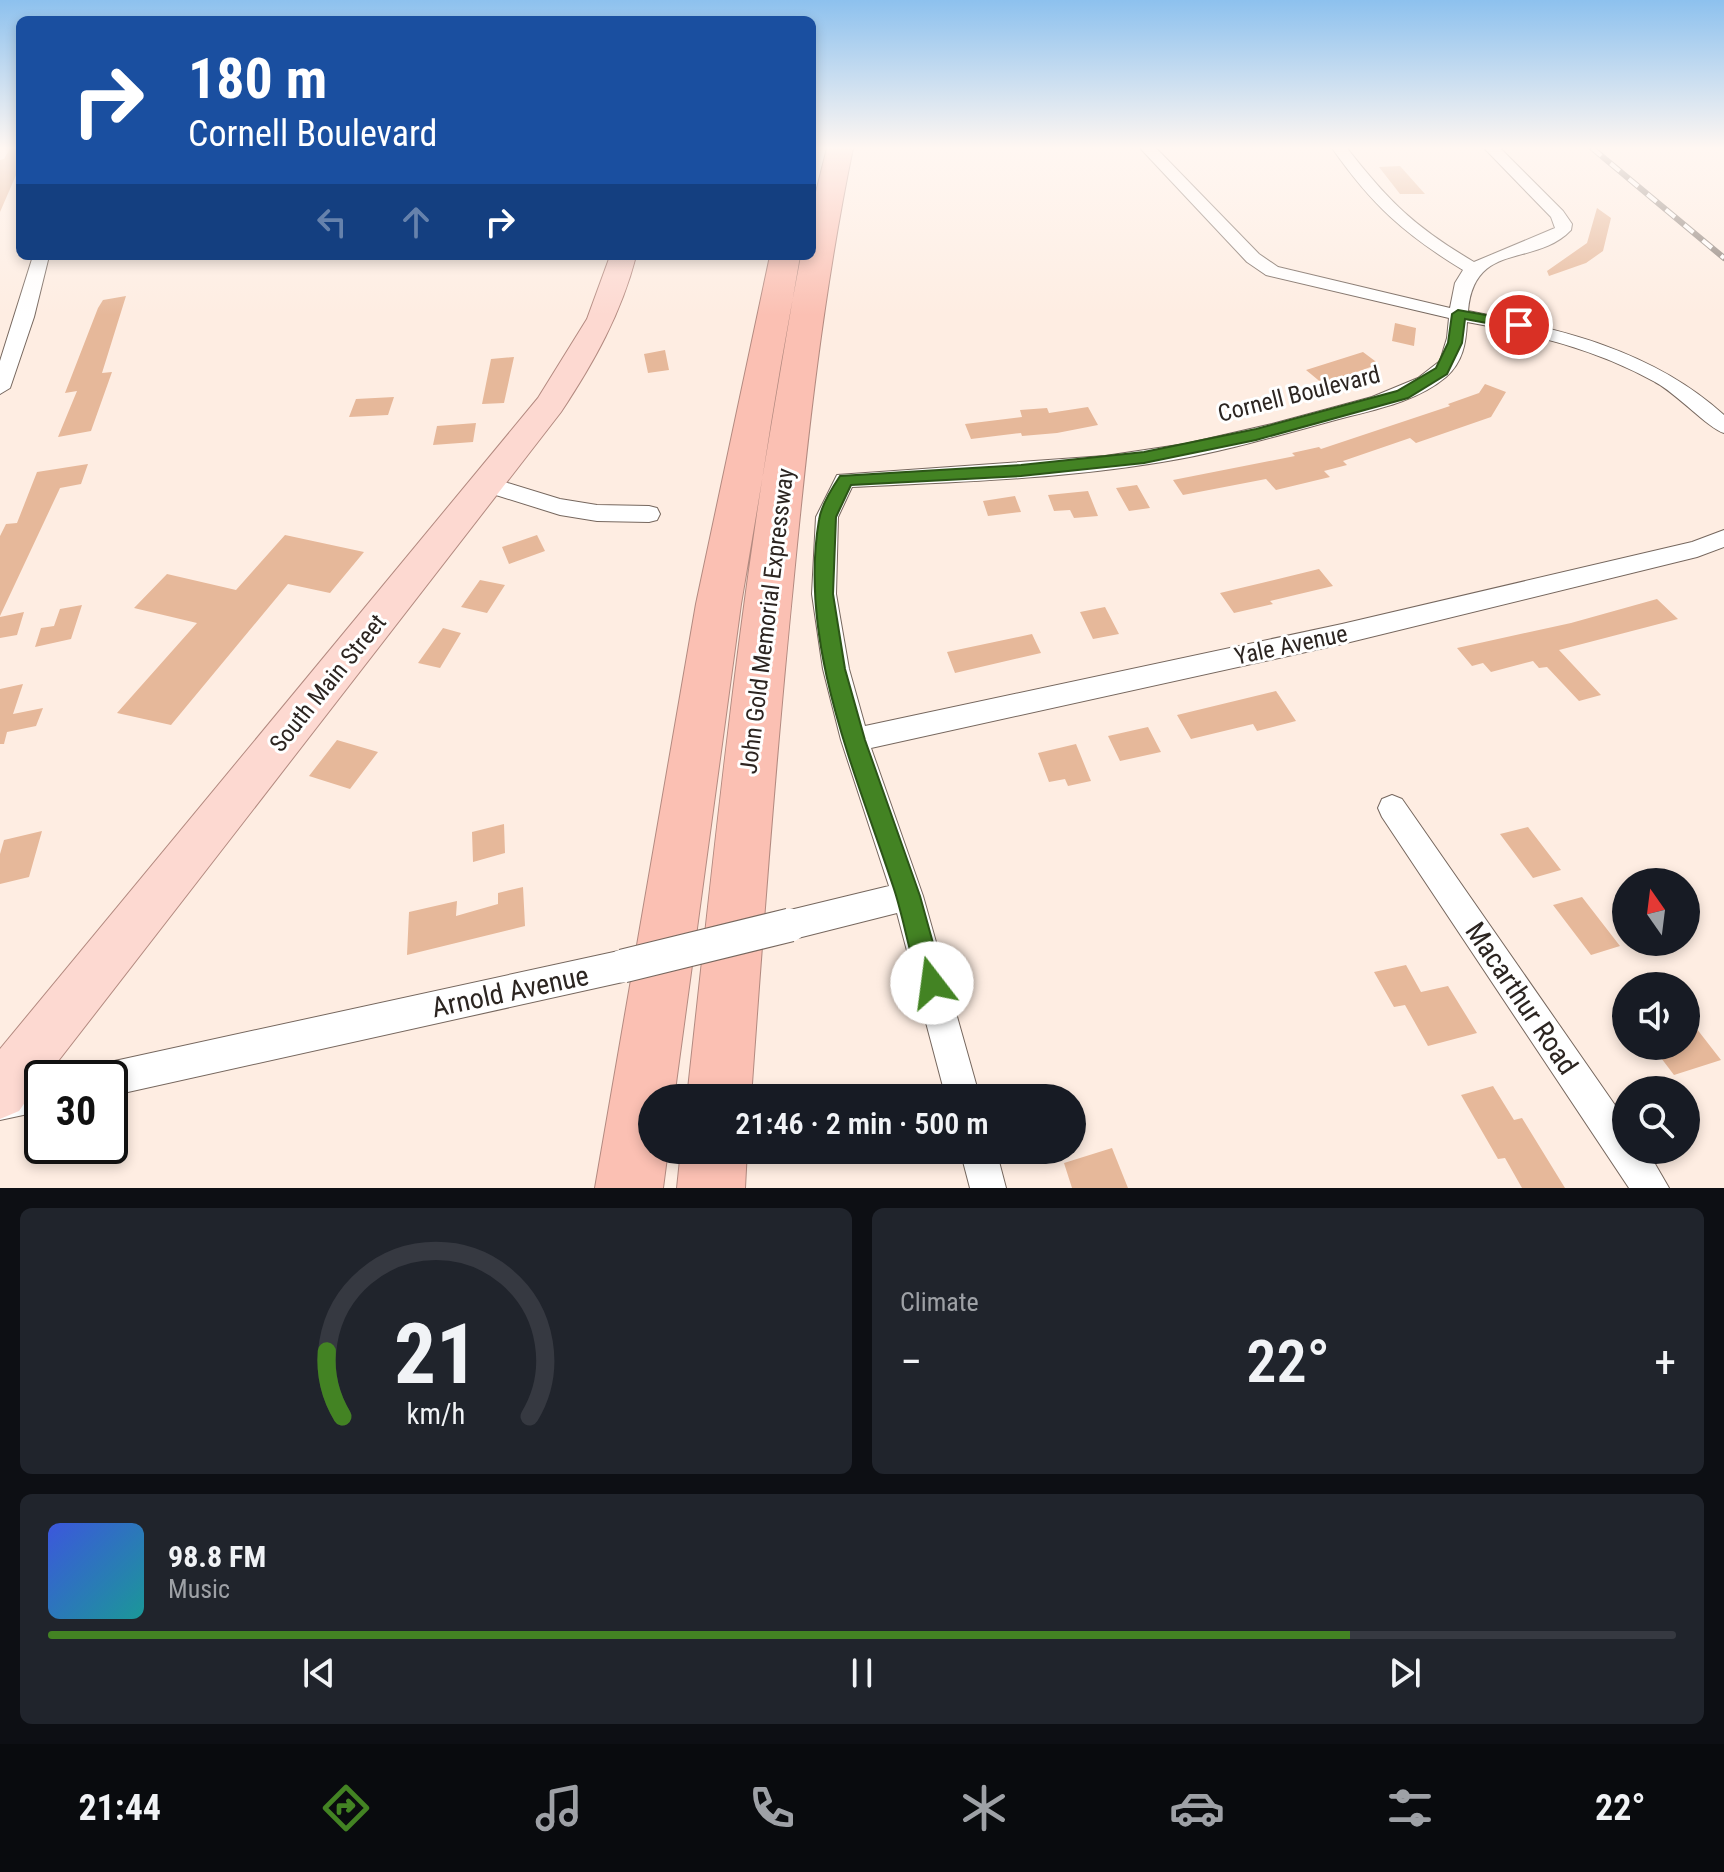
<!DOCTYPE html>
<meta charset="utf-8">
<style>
body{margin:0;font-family:"Roboto Condensed",sans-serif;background:#20242c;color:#f1f3f6;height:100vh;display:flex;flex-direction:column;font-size:30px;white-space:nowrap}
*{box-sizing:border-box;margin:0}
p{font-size:26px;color:#9ea1a6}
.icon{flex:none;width:44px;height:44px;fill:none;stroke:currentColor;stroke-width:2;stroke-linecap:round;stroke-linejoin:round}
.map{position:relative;height:1188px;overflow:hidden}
.side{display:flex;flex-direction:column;gap:20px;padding:20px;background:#0d0f14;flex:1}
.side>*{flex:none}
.guide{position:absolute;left:16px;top:16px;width:800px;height:244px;border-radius:12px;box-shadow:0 4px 12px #0003;background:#1a4fa0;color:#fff;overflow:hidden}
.needle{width:52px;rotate:346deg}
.tools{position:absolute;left:1612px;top:868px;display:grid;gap:16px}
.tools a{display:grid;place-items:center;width:88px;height:88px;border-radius:50%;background:#171b24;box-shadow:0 4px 12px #0003;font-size:40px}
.speed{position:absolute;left:24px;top:1060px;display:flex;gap:16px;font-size:40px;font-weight:700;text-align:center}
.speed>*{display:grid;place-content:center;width:104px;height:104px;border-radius:50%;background:#171b24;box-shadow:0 4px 12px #0003;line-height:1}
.speed .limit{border:4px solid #111;border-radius:12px;background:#fff;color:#111}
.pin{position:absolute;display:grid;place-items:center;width:68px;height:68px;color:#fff;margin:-34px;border:4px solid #fff;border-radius:50%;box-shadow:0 2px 8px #0007}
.me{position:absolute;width:88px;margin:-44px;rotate:345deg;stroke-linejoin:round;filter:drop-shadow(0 0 6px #0008)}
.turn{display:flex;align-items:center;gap:28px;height:168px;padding:0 40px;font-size:36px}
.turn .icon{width:104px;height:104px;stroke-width:2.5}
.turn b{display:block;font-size:56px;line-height:68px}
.lanes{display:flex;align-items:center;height:76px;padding:0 40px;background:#0003;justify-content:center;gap:40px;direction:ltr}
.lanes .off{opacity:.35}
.big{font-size:60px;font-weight:600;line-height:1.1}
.side .card{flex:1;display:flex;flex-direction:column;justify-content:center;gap:12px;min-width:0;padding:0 28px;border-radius:12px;background:#20242c}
.side .dial{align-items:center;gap:0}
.dial svg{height:208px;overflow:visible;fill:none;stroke:#363941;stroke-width:7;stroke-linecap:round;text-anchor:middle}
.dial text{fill:#f1f3f6;stroke:none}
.song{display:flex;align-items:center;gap:24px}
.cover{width:96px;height:96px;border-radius:12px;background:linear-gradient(135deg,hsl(230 70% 55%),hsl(180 70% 35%))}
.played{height:8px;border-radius:4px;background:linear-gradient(90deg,#438323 80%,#363941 80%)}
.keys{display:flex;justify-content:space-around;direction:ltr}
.heat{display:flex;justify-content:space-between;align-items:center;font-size:44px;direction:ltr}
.side .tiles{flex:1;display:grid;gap:20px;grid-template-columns:1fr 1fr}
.card:last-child{grid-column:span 2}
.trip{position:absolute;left:638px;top:1084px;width:448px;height:80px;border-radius:40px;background:#171b24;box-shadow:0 4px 12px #0003;font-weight:600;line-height:80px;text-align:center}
.tabs{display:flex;height:128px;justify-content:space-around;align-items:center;background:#090b0e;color:#9ea1a6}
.tabs .icon{width:56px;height:56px}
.tabs .selected{color:#438323}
.tabs b{font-size:36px;color:#f1f3f6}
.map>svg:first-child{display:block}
.building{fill:#e6b89a}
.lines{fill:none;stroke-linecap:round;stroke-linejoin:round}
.minor-casing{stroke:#76675e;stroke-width:2}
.primary-casing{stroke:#b38a80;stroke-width:2}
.motorway-casing{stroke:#b38a80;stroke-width:2}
.minor{fill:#fff;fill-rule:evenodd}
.primary{fill:#fdd9d1;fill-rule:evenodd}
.motorway{fill:#fbc0b3;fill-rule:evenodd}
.rail-casing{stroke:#877c75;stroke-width:6}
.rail{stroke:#fff;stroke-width:4;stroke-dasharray:12;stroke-linecap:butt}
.minor-bridge-casing{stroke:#76675e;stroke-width:35;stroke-linecap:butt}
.minor-bridge{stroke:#fff;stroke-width:33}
.route{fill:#438323;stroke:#2c5517;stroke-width:2}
.labels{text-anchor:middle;stroke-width:6;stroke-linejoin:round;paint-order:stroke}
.street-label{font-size:24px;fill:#2c2521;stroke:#fff}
.near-street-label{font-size:28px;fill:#2c2521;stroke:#fff}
</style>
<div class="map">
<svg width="1724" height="1188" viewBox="0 0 1724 1188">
<rect width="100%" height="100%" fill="#feede2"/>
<path class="building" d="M10,148H20V166L0,212V160L4,159Z
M1400,166L1425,194H1400L1379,167Z
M1597,208L1611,218L1603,251L1586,263L1549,276L1547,271L1587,243Z
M126,296L102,373L112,372L91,431L58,437L77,391L65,393L98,308L103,300Z
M1395,323L1416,328L1414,346L1392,341Z
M665,350L669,370L648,373L644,354Z
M1363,352L1379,364L1323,384L1306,370Z
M514,357L504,403L482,404L491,359Z
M1485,384L1506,392L1491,417L1416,443L1410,438L1343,461L1347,465L1324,471L1330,477L1276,490L1266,479L1183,495L1173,480L1295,456L1292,453L1319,447L1321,449L1450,406L1448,404L1479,393Z
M394,397L388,415L349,417L356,399Z
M1088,407L1098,425L1057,433L1022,436L1021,433L971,439L965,424L1022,417L1020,410L1047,408L1049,413Z
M476,423L473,442L433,445L437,426Z
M88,464L81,484L60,488L0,616V536L6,524L17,523L37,472Z
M1137,485L1150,508L1129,511L1116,488Z
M1088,491L1098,516L1074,518L1070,510L1054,511L1048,495Z
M1015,496L1021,512L988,516L983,501Z
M285,535L364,552L330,593L288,584L171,725L117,713L197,623L134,608L167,574L236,590Z
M537,535L545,551L509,564L502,547Z
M1319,569L1333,586L1270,601L1273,604L1234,613L1220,593Z
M480,580L505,585L487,613L461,607Z
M1657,599L1678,619L1559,650L1601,695L1579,701L1547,667L1539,668L1533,661L1491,672L1483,663L1472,666L1457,648L1571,623Z
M82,605L71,639L35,647L41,628L54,626L60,609Z
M1105,607L1119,634L1093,639L1080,612Z
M24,612L17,635L0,638V617Z
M443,628L461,633L440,668L418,663Z
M1032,634L1041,653L955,673L947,652Z
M23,684L13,714L43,708L36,726L7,732L4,744H0V689Z
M1276,691L1296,721L1257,731L1253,724L1191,739L1177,715Z
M1148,727L1161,752L1120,761L1108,736Z
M337,740L378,752L350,789L309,776Z
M1076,744L1091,781L1068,786L1065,779L1049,782L1038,753Z
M504,824L505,853L473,862L472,832Z
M1528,827L1561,870L1533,878L1500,834Z
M42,831L29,877L0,884V854L4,840Z
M523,887L525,926L407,955L409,912L457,901L456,916L498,904V893Z
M1582,897L1620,946L1591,955L1553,905Z
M1406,965L1421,992L1448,986L1477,1033L1428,1046L1405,1005L1394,1007L1374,972Z
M1686,1015L1721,1060L1674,1075L1652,1046H1686Z
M1493,1086L1514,1120L1522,1118L1565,1188H1522L1505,1158L1498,1159L1461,1095Z
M1112,1148L1128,1188H1072L1064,1163Z"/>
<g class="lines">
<g class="minor-casing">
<path id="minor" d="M1140,148H1156L1259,254L1278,267L1450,308L1455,283L1463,270C1404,234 1372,205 1332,148H1347C1389,202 1415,227 1474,262L1555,228L1551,217L1484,148H1500L1563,211L1572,224L1571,230C1535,268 1474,240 1468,311C1561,329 1652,350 1724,415V433C1709,429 1675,392 1655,382C1596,349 1533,334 1467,322C1466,343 1463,362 1446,377C1414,404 1367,411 1328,422C1273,437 1218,453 1162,462C1060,479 956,482 852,487L838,517L836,594L849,669L865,726L1342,624L1692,542L1724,530V547L1697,557L1342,644L871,748L923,896L980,1098H946L897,913L790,940L779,936L774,925L779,914L790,910L889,886L841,740L823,669L812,594L816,517L837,475L1105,456L1185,444L1272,424L1372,397L1418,378L1440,361L1447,338L1449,318L1266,275L1247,262Z
M33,256H49L34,317L10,388L0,394V361Z
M488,477L560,499L597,505L649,506L657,508L660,514L657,520L649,522L597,521L560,515L480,490L477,485L480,480Z
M1392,795L1402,799L1626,1121V1150H1647L1669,1188H1629L1382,817L1378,808L1382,799Z
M623,950L634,955L639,966L634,977L623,982L110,1096V1078H93L98,1067L110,1062Z
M42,1077L45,1078H42V1111L0,1120V1086Z
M960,1150H996L1006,1188H970Z"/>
</g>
<g class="primary-casing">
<path id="primary" d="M610,256H636C621,314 594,362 561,412L45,1078H42L19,1111L0,1119V1049L538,398L587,319Z"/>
</g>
<g class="motorway-casing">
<path id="motorway" d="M827,148H853C823,293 807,439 793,586C776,756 763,927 751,1098H687C718,817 746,533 801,256H812V208Z
M770,256H800L741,604L674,1098H652V1150H668L663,1188H595L696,604Z
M681,1150H747L745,1188H677Z"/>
</g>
<use href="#minor" class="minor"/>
<use href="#primary" class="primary"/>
<use href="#motorway" class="motorway"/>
<g class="rail-casing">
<path id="rail" d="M1592,148L1724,258"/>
</g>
<use href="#rail" class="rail"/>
<g class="minor-bridge-casing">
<path id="minor-bridge" d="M623,966L790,925"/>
</g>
<use href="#minor-bridge" class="minor-bridge"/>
</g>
<linearGradient id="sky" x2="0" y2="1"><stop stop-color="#8dc1ee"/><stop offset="0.47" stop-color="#fff7f2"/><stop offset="1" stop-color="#fff7f2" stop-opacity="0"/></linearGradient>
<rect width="1724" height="315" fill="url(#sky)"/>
<path class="route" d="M1458,310L1519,321L1526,325L1519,329L1465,319L1462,343L1447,374L1408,398L1256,440L1144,463L1021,476L851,485L836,517L833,594L845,669L865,740L920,896L944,983L940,991L932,995L923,991C909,958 905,921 893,886C855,771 798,643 819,520C821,505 832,488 840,476L1021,465L1144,452L1256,429L1397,391L1436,368L1448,343L1452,314Z"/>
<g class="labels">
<g class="street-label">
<text transform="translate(1299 394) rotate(-14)" y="8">Cornell Boulevard</text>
<text transform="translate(767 621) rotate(-83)" y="8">John Gold Memorial Expressway</text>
<text transform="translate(1291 645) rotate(-12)" y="8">Yale Avenue</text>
<text transform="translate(328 683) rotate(-51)" y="8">South Main Street</text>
</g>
<g class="near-street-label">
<text transform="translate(510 991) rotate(-12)" y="10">Arnold Avenue</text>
<text transform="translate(1522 998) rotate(56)" y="10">Macarthur Road</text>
</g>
</g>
</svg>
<div class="tools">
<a><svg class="needle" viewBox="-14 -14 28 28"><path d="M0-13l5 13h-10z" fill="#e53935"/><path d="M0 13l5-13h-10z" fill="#9ea1a6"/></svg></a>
<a><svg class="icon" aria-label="sound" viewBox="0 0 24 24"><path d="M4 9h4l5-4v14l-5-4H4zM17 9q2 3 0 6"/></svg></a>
<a><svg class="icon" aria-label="search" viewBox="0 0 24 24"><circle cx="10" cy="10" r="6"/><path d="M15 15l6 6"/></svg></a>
</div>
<div class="speed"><div class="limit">30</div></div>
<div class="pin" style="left:1519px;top:325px;background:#d93025"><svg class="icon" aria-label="arrive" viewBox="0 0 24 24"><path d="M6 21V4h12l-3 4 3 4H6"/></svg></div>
<svg class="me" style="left:932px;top:983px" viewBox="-20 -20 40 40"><circle r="19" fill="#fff"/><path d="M0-13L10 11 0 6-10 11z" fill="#438323"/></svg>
<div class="trip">21:46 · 2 min · 500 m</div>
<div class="guide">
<div class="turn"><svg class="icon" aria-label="right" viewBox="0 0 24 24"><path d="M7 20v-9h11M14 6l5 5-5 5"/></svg><div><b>180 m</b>Cornell Boulevard</div></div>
<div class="lanes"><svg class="icon off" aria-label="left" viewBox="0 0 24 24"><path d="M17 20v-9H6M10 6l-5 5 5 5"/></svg><svg class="icon off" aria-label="ahead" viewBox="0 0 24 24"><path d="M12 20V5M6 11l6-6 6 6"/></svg><svg class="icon" aria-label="right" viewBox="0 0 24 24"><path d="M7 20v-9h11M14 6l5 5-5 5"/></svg></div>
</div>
</div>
<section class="side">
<div class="tiles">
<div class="card dial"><svg viewBox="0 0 100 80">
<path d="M14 69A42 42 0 1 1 86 69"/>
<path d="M14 69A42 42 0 0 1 8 44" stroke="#438323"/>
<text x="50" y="56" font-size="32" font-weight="700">21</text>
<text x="50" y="72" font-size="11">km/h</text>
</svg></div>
<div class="card"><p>Climate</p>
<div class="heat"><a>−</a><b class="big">22°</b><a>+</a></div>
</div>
<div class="card">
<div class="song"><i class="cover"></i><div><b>98.8 FM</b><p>Music</p></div></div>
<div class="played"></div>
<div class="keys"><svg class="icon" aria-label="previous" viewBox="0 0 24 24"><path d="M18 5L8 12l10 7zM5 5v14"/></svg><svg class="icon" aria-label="pause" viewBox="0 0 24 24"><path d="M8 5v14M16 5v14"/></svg><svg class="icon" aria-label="next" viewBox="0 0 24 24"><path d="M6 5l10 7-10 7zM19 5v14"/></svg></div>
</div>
</div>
</section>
<nav class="tabs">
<b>21:44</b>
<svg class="icon selected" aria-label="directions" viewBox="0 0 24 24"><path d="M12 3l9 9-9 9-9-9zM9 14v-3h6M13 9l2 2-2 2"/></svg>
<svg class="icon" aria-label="music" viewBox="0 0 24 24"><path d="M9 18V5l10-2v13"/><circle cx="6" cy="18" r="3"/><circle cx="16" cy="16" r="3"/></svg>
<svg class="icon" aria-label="phone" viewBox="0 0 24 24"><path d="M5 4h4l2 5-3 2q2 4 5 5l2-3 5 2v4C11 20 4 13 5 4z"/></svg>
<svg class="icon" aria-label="climate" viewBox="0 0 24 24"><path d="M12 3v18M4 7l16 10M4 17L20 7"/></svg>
<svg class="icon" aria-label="car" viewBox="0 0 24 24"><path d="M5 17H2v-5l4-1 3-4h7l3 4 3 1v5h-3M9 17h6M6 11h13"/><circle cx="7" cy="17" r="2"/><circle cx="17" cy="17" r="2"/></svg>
<svg class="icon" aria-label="filters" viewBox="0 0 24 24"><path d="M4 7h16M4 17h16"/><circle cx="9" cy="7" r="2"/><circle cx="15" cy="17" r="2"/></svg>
<b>22°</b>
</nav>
